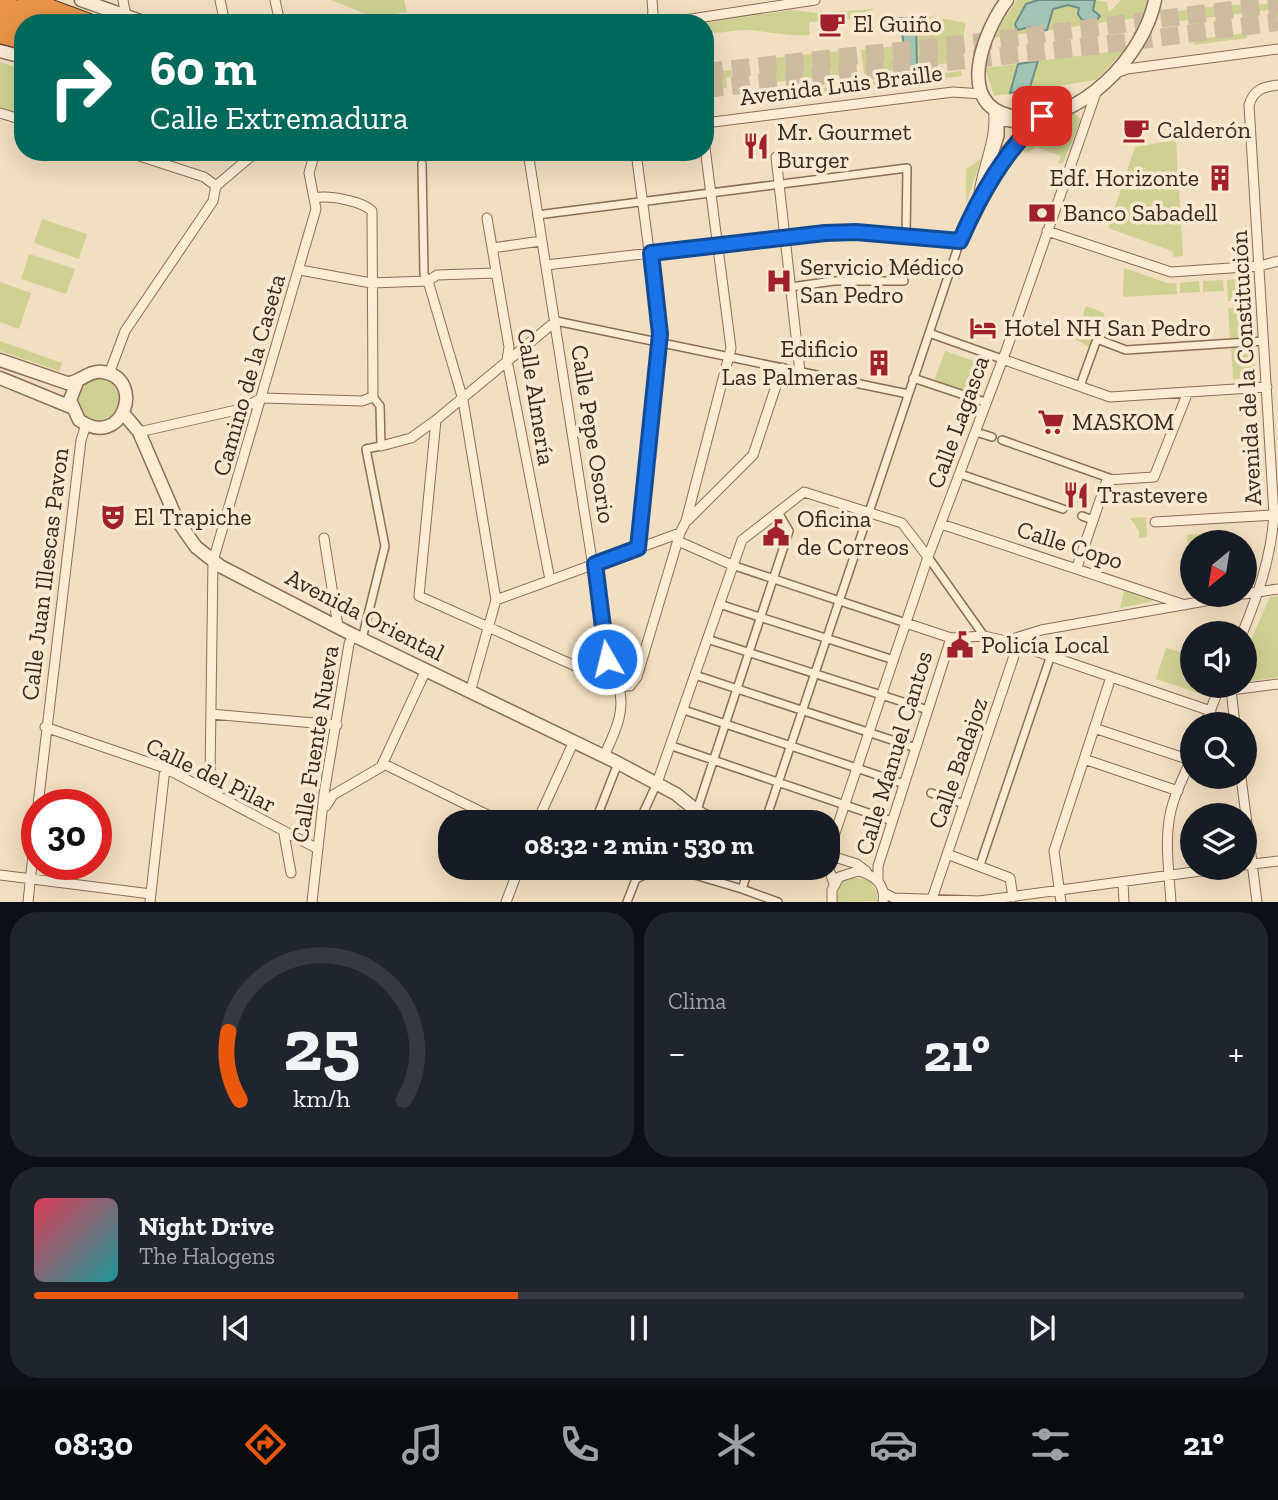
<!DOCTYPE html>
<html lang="es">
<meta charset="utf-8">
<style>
body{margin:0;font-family:"Zilla Slab",serif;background:#20242c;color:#f1f3f6;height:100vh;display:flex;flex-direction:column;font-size:26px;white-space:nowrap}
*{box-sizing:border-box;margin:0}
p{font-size:23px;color:#9ea1a6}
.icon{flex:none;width:38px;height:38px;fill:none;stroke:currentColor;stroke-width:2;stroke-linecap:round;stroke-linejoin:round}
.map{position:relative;height:902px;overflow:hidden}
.drawer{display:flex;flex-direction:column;gap:10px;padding:10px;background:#0d0f14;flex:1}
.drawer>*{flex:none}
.hud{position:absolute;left:14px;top:14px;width:700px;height:147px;border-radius:28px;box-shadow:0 7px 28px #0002;background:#00695c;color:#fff;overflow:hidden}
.needle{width:46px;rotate:210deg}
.tools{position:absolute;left:1180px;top:530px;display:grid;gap:14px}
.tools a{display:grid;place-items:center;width:77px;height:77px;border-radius:50%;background:#171b24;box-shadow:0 7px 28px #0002;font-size:35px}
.speed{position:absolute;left:21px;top:789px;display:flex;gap:14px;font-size:35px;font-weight:700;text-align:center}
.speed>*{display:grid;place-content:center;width:91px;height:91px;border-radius:50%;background:#171b24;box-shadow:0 7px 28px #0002;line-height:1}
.speed .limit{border:10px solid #d22;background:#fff;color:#111}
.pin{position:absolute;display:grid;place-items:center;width:60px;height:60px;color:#fff;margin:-30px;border-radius:14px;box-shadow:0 4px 10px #0006}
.me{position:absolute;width:77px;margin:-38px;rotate:352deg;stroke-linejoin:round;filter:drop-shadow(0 0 5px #0008)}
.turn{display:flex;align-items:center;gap:24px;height:147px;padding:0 21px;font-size:32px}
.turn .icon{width:91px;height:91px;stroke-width:2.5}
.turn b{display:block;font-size:49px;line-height:60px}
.big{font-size:52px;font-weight:800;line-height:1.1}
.drawer .card{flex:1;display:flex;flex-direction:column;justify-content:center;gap:10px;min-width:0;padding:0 24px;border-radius:28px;background:#20242c}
.drawer .dial{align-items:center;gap:0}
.dial svg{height:182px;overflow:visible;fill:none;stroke:#363941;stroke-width:7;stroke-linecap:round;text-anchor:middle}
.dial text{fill:#f1f3f6;stroke:none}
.song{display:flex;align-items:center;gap:21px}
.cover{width:84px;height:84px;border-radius:10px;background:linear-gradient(135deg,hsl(350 70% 55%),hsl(180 70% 35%))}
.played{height:7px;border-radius:4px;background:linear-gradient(90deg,#ea580c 40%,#363941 40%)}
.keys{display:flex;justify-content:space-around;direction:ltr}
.heat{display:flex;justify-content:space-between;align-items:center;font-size:38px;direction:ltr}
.drawer .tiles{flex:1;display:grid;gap:10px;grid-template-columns:1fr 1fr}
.card:last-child{grid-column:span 2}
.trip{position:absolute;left:438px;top:810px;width:402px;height:70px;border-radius:28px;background:#171b24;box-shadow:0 7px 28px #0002;font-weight:800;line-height:70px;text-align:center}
.menu{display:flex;height:112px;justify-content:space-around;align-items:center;background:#090b0e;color:#9ea1a6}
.menu .icon{width:49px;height:49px}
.menu .on{color:#ea580c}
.menu b{font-size:32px;color:#f1f3f6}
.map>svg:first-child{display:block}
.green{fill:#cfd193}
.water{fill:#a3c3b7;stroke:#699284;stroke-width:2}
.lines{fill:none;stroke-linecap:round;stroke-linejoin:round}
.motorway-tunnel{stroke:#cdba9f;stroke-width:18;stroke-dasharray:18 9;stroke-linecap:butt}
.pedestrian-casing{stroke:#8c6e56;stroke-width:10}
.minor-casing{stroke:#8c6e56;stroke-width:11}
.tertiary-casing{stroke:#8c6e56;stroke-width:15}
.motorway-casing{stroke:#593c2b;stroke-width:20}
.pedestrian{stroke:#fcecd4;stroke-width:7}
.minor{stroke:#fcecd4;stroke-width:9}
.tertiary{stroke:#fcecd4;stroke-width:12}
.motorway{stroke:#e99448;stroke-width:18}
.route-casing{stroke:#114b97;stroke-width:18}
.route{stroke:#1a73e8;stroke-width:12}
.labels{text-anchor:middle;stroke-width:7;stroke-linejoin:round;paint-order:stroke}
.poi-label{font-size:24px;fill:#3a281c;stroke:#f8e9d0;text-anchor:start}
.street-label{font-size:24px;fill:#3a281c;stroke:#f8e9d0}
</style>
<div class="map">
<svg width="1278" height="902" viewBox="0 0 1278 902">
<rect width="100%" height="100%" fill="#f2dec0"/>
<path class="green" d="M331,0H404L407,12L373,17Z
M1017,0H1038L1037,3L1031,1L1024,6L1016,29L1019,31L1054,8L1074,5L1089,19L1100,16L1093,10L1095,0L1107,2L1109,12L1121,0H1147L1144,17L992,38Z
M1268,0H1278V18L1270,20L1268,10L1173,22L1177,11L1226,5L1267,4Z
M875,9L855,19L809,22L810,35C789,37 770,32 749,30C733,29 721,35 705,32V23L791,10L816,13Z
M918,14L966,23L958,62L917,67Z
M1246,33L1247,38L1194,45L1193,40Z
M904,45L907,69L864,74L861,50Z
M850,50L853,73L767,83L765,59Z
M1125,50L1096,80L994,96L985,68Z
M0,62L23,70V116L0,109Z
M731,70L732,76L726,78L727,88L705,91V73Z
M961,71L962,76L866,88L865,83Z
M857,84V89L771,99V94Z
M1058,114H1076L1081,120L1063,163L1058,164L1061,156L1036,147L1027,153L1022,151L1020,145L1036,128Z
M1176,140L1183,256L1174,257L1172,251L1108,228L1135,147Z
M981,159L966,204V169Z
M42,219L87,234L79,259L34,243Z
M29,254L75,269L66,294L21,279Z
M1124,268L1167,283H1176L1177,294L1123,297Z
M1248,278L1249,300L1228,301L1227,280Z
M1223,280L1224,291L1203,292V281Z
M1199,281L1200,292L1180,293V283Z
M0,282L31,293L19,329L0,322Z
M1086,306L1104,313L1096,351L1075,339Z
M1250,307L1252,338L1230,339L1228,308Z
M0,341L62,363L59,371L0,351Z
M1253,346L1255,377L1233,379L1231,347Z
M945,351L989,366L978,397L934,382Z
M77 399a21 21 0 1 1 42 0a21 21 0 1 1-42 0Z
M1146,517L1147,537L1139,538V531L1130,518Z
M1210,533L1211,542H1192L1190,574L1187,535Z
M1124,590L1153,600L1154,601L1120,608Z
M1278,596V677L1244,682V655L1270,597Z
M1166,648L1192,655V686H1207L1204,695L1156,679Z
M678,807L694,822L672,821Z
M849,877L869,880L877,892V901L836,902L839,885Z"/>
<path class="water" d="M1038,0H1095L1093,10L1100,16L1095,22L1082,20L1078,14L1079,8L1068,5L1053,9L1047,30L1029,32L1030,27L1017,30L1015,24L1026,4Z
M916,18L917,67L907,69L900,18Z
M1038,61L1029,90L1010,93L1018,64Z"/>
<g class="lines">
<path class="motorway-tunnel" d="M705,72L972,43L1278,4
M705,89L1119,43L1278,22"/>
<g class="pedestrian-casing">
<path id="pedestrian" d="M1000,121L1026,126L989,170L1000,136Z
M422,164L424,274L428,281
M537,215L907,168L906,237
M790,287L834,281H904
M556,321L908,394
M929,333L1002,359
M913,378L985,402
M1080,386L1097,339L1126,350L1264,341
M976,432L992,437
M1002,440L1112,479
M960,474L1063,509
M1082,516L1093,520
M928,557L984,636
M732,565L906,623
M719,604L894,660
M362,639L385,546L366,449L381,446L380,406L373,397
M707,639L928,710
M695,675L916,748
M684,710L904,784
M672,746L892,821
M931,793L964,804
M697,810L789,531L778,512
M595,822L618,763
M639,822L657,783
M765,822L960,241
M980,865L1050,658
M671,868L742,889
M749,868L742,889L778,902
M627,902L636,879L658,868"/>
</g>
<g class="minor-casing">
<path id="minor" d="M123,0L126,17
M220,0L225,23
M275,0L280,23
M649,23L653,13L652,0
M665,23L815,0
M1116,73L1127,69L1278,49
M0,113L23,120
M705,123L953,92L982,94
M127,152L204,177L216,186
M528,152L611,682L618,685C627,710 614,734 604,756
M636,152L660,334L638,548
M776,157L800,372
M216,186L256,152
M979,193C983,163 998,138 993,107
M487,218L509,347L507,360L550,580
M1047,231L1171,272L1260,266L1278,261
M492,248L541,241
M546,265L825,233L856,232L960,241C981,193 1004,153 1042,116
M300,270L371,283L428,281L437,275L495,273
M428,281L463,400L496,600L470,692
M1002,359L1110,397L1267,387
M109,374L125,331L213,201L216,186
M436,420L419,596L611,682
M139,432L241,409L262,398L362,401L373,397L372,211C362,201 329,195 315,198
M381,446L411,438L436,420L556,321
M688,520L753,455L782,368
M1155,522L1274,515
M941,524L1185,605
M324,538L338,626
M678,541L732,565
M1077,567L1107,480L1154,477L1188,392
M1244,594L1278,589
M496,600L680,533
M906,623L951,638L984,636L1006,641L1211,711
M1242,634C1258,595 1271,558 1274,515L1249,105C1254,89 1263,87 1278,85
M618,685L630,686L637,677L680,533L686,521L731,348L705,148
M1231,690L1235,724
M211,714L337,725
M1205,724L1220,686L1231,690L1278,684
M45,727L165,768L318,849
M1094,728L1190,760
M1084,759L1178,791
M384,764L502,822
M1241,777L1257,902
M657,783L742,540L804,492L902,523L928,557
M207,789L210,778L213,561L316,209L309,173L315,152
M38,805L81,440L86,425
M326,806L333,795L381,767L426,670
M537,822L574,741
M284,834L291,873
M947,854L1010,878L1013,897
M828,855L857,864L866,871
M831,856L830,848L928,557L1007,348L1097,90
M1244,865L1278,861
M828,866L834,884
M0,875L151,894
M878,880V866L951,638
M1123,882L1124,902
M884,893L894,898L979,901L1223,868
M932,899L1014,656L1013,648L1006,641L1041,630L1239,595
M28,902L37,817
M150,902L165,768
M312,902L324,794L349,644L353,635
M506,902L519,868
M832,902V890L839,877L858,871C874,875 886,884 883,902
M1061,902L1054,851L1111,677
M1171,902C1169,870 1163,834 1173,803C1178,787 1186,772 1192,756"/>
</g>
<g class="tertiary-casing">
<path id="tertiary" d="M81,0L146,23
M1007,0C983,32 952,110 1018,117C1079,125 1144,56 1155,0
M0,51L23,57
M0,360L67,383C80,383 88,370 103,372C147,379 122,451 79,420L70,400L77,382
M0,378L71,407
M123,413L139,432L177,520L196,547L220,566L353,635L618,763L676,794L702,815L722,822"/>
</g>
<g class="motorway-casing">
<path id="motorway" d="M27,0L89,23
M0,4L52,22
M0,21L23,28
M0,34L23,40"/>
</g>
<use href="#pedestrian" class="pedestrian"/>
<use href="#minor" class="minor"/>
<use href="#tertiary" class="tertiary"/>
<use href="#motorway" class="motorway"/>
</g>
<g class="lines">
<g class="route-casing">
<path id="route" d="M607,659L595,564L638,548L660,334L651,253L825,233L856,232L960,241C981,193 1004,153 1042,116"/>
</g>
<use href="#route" class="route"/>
</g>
<defs>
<g id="cafe-bare" transform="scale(2.1)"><path d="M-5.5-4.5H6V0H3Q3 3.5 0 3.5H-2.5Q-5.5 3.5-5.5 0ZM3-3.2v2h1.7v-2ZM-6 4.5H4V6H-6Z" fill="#a0212d" stroke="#f8e9d0" stroke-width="2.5" paint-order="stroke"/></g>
<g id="restaurant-bare" transform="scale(2.1)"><path d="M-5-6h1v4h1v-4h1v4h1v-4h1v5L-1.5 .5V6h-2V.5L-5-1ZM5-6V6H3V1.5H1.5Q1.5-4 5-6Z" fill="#a0212d" stroke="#f8e9d0" stroke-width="2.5" paint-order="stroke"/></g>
<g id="building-bare" transform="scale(2.1)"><path d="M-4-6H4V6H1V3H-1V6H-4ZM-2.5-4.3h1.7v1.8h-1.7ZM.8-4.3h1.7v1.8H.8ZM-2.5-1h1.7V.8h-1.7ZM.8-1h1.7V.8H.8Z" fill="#a0212d" stroke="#f8e9d0" stroke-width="2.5" paint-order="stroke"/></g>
<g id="bank-bare" transform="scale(2.1)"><path d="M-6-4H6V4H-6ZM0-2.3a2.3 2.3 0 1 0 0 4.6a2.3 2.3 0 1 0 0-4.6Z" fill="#a0212d" stroke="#f8e9d0" stroke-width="2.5" paint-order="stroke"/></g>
<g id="hospital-bare" transform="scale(2.1)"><path d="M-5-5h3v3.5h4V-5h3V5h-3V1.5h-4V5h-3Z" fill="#a0212d" stroke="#f8e9d0" stroke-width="2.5" paint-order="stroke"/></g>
<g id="hotel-bare" transform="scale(2.1)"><path d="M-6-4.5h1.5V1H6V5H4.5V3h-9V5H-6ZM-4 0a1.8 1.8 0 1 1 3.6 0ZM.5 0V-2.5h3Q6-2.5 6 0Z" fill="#a0212d" stroke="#f8e9d0" stroke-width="2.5" paint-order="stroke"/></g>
<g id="supermarket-bare" transform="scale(2.1)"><path d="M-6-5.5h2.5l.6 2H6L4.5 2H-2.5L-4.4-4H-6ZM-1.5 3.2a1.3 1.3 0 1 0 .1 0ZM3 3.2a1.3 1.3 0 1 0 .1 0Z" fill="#a0212d" stroke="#f8e9d0" stroke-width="2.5" paint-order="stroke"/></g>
<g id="theatre-bare" transform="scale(2.1)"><path d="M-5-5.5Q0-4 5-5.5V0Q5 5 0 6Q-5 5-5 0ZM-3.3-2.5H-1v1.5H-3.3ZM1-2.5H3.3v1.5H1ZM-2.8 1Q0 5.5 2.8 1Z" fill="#a0212d" stroke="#f8e9d0" stroke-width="2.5" paint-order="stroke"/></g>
<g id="civic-bare" transform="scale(2.1)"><path d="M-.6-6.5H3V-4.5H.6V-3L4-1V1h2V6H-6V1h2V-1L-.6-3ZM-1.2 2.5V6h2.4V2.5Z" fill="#a0212d" stroke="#f8e9d0" stroke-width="2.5" paint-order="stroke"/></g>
</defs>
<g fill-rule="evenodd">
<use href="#cafe-bare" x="832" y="24"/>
<use href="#cafe-bare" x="1136" y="130"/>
<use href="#restaurant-bare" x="756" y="146"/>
<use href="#building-bare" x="1220" y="178"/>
<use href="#bank-bare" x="1042" y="213"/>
<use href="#hospital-bare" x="779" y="281"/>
<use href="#hotel-bare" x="983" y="328"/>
<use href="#building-bare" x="879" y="363"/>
<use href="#supermarket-bare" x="1051" y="422"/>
<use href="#restaurant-bare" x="1076" y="495"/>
<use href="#theatre-bare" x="113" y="517"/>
<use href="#civic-bare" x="776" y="533"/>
<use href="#civic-bare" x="960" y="645"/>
</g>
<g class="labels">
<g class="poi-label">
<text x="853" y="32">El Guiño</text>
<text x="1157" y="138">Calderón</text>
<text x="777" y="140">Mr. Gourmet<tspan x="777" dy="28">Burger</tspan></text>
<text x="1199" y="186" text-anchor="end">Edf. Horizonte</text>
<text x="1063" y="221">Banco Sabadell</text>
<text x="800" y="275">Servicio Médico<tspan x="800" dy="28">San Pedro</tspan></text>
<text x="1004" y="336">Hotel NH San Pedro</text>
<text x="858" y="357" text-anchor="end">Edificio<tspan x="858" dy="28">Las Palmeras</tspan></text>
<text x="1072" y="430">MASKOM</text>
<text x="1097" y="503">Trastevere</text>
<text x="134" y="525">El Trapiche</text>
<text x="797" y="527">Oficina<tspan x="797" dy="28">de Correos</tspan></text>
<text x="981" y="653">Policía Local</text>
</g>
<g class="street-label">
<text transform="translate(841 85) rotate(-7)" y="8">Avenida Luis Braille</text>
<text transform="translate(1246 368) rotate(-93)" y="8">Avenida de la Constitución</text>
<text transform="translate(249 375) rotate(-74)" y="8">Camino de la Caseta</text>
<text transform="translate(536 397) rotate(81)" y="8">Calle Almería</text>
<text transform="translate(958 422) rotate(-70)" y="8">Calle Lagasca</text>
<text transform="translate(593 434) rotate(81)" y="8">Calle Pepe Osorio</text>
<text transform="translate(1070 545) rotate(18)" y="8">Calle Copo</text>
<text transform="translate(45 574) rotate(-83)" y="8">Calle Juan Illescas Pavon</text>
<text transform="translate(365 615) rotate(27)" y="8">Avenida Oriental</text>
<text transform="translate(315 744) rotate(-81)" y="8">Calle Fuente Nueva</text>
<text transform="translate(894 753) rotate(-73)" y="8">Calle Manuel Cantos</text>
<text transform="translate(958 763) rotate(-71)" y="8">Calle Badajoz</text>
<text transform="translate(211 775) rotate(26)" y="8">Calle del Pilar</text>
</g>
</g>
</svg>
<div class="tools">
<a><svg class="needle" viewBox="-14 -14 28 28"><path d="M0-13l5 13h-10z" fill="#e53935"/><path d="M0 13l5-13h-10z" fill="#9ea1a6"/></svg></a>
<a><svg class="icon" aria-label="sound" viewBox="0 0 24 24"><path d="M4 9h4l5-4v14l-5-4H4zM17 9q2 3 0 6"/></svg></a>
<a><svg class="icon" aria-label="search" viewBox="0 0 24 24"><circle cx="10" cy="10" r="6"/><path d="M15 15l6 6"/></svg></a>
<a><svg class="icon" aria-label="layers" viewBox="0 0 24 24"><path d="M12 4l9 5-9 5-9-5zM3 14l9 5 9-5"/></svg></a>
</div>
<div class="speed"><div class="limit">30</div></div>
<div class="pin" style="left:1042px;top:116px;background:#d93025"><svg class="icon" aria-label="arrive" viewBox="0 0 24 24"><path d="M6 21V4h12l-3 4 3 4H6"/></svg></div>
<svg class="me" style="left:607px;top:659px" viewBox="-20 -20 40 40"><circle r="17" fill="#1a73e8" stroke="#fff" stroke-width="3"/><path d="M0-11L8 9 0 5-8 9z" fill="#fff"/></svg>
<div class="trip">08:32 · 2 min · 530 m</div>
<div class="hud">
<div class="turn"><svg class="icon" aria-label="right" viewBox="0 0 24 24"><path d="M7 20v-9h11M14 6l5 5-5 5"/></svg><div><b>60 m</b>Calle Extremadura</div></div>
</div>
</div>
<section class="drawer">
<div class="tiles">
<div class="card dial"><svg viewBox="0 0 100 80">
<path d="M14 69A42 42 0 1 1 86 69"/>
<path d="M14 69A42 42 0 0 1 9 39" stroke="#ea580c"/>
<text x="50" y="56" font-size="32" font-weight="700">25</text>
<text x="50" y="72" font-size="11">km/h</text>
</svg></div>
<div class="card"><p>Clima</p>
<div class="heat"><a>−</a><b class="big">21°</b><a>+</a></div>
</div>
<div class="card">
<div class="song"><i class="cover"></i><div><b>Night Drive</b><p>The Halogens</p></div></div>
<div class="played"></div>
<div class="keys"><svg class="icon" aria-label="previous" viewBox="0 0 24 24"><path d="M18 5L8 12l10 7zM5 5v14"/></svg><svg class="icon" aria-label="pause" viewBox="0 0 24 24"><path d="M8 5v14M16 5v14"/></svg><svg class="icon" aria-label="next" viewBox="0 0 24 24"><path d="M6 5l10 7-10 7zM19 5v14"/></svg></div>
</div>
</div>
</section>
<nav class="menu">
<b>08:30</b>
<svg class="icon on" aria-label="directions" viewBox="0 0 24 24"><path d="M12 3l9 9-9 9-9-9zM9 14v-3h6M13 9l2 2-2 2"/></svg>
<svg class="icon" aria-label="music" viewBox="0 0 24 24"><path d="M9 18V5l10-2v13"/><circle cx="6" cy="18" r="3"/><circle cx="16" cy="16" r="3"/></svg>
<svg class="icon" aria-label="phone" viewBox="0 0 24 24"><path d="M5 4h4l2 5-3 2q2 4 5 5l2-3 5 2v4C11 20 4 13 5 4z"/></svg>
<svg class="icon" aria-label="climate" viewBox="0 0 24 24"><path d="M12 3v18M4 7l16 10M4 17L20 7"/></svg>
<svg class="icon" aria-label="car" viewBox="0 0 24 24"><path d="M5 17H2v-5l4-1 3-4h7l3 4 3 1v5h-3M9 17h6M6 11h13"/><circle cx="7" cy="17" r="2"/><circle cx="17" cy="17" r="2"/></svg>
<svg class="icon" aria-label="filters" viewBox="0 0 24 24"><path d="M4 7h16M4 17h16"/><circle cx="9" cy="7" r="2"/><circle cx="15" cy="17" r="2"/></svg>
<b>21°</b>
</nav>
